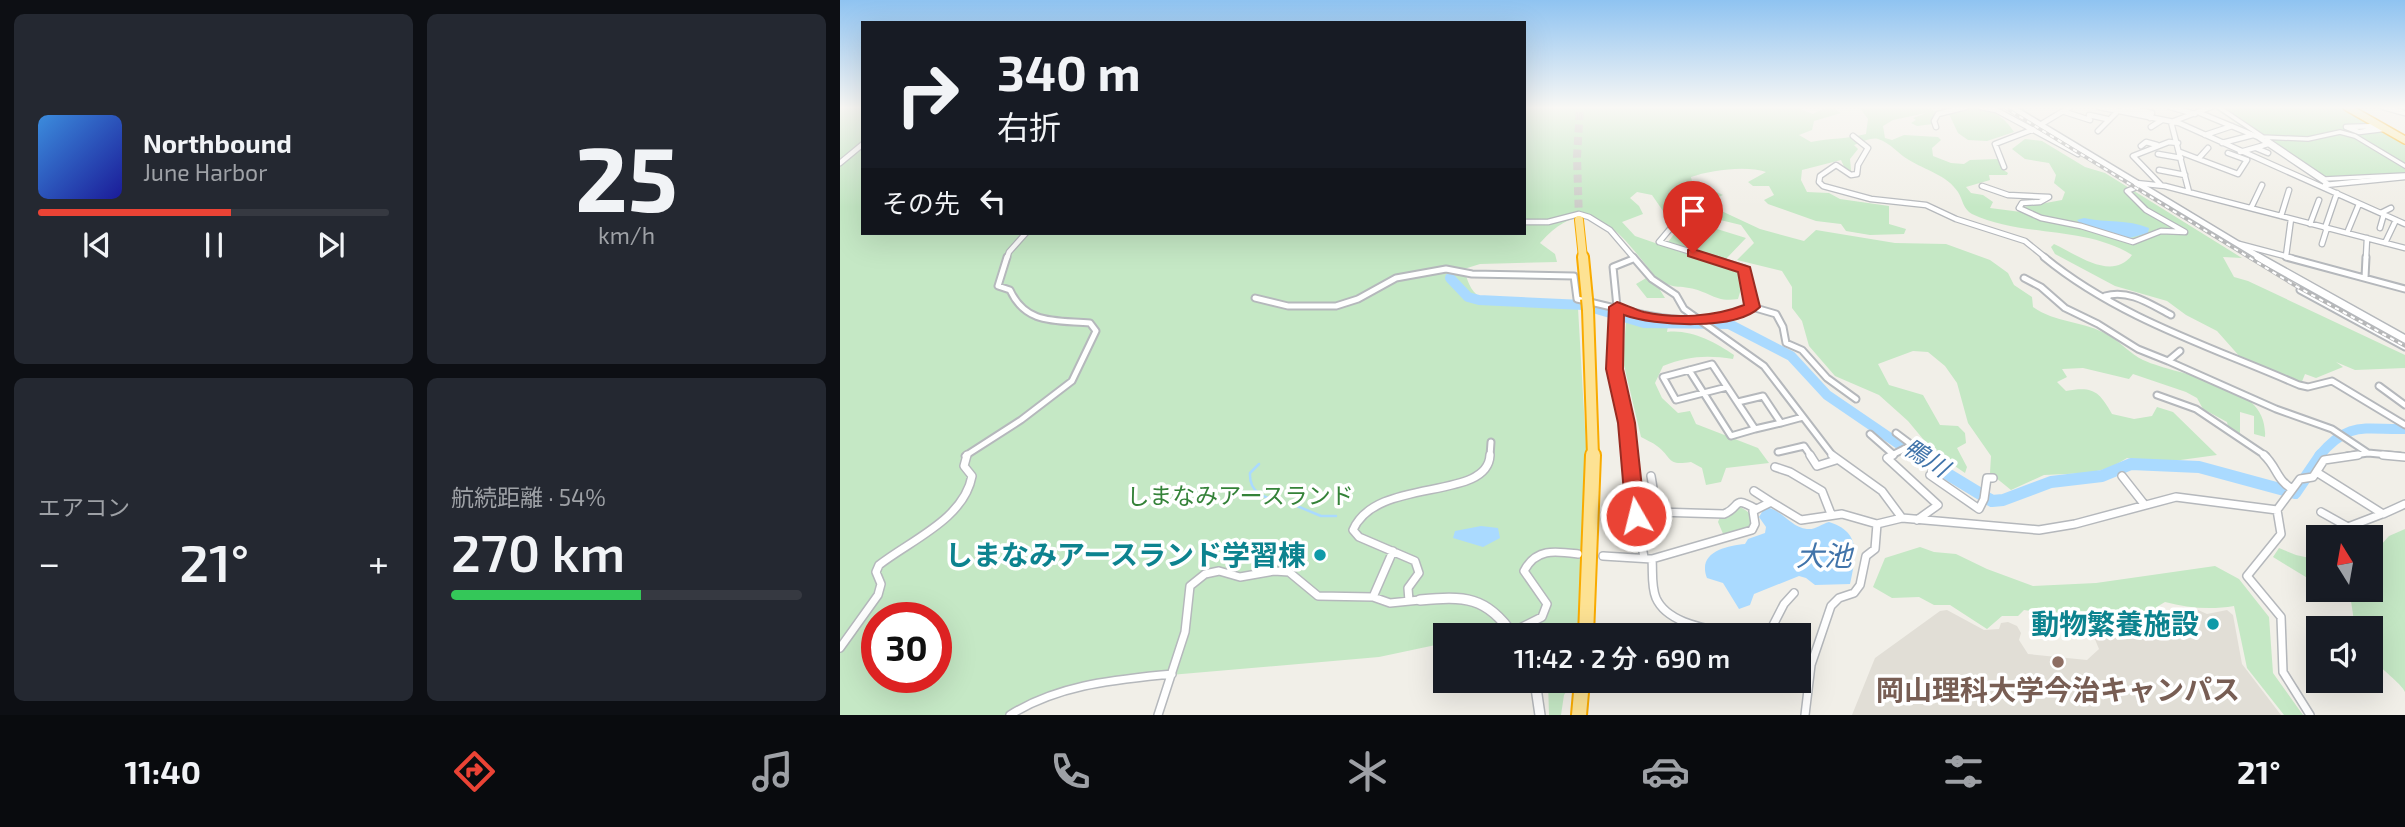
<!DOCTYPE html>
<html lang="ja">
<meta charset="utf-8">
<style>
body{margin:0;font-family:"Exo 2","Noto Sans JP",sans-serif;background:#242831;color:#f1f3f6;height:100vh;display:flex;flex-direction:column;font-size:26px;white-space:nowrap}
*{box-sizing:border-box;margin:0}
p{font-size:23px;color:#9ea1a6}
.icon{flex:none;width:38px;height:38px;fill:none;stroke:currentColor;stroke-width:2;stroke-linecap:round;stroke-linejoin:round}
.map{position:relative;flex:1;overflow:hidden}
.panel{display:flex;flex-direction:column;gap:14px;padding:14px;background:#0d0f14;width:840px}
.panel>*{flex:none}
.hud{position:absolute;left:21px;top:21px;width:665px;height:214px;border-radius:0px;box-shadow:0 7px 28px #0002;background:#171b24;color:#f1f3f6;overflow:hidden}
.needle{width:46px;rotate:349deg}
.buttons{position:absolute;left:1466px;top:525px;display:grid;gap:14px}
.buttons a{display:grid;place-items:center;width:77px;height:77px;border-radius:0px;background:#171b24;box-shadow:0 7px 28px #0002;font-size:35px}
.speed{position:absolute;left:21px;top:602px;display:flex;gap:14px;font-size:35px;font-weight:700;text-align:center}
.speed>*{display:grid;place-content:center;width:91px;height:91px;border-radius:50%;background:#171b24;box-shadow:0 7px 28px #0002;line-height:1}
.speed .limit{border:10px solid #d22;background:#fff;color:#111}
.pin{position:absolute;display:grid;place-items:center;width:60px;height:60px;color:#fff;margin:-72px -30px;border-radius:50% 50% 50% 0;rotate:-45deg;box-shadow:0 0 7px #0007}
.pin .icon{rotate:45deg}
.me{position:absolute;width:77px;margin:-38px;rotate:352deg;stroke-linejoin:round;filter:drop-shadow(0 0 5px #0008)}
.turn{display:flex;align-items:center;gap:24px;height:147px;padding:0 21px;font-size:32px}
.turn .icon{width:91px;height:91px;stroke-width:2.5}
.turn b{display:block;font-size:49px;line-height:60px}
.then{display:flex;align-items:center;height:66px;padding:0 21px;background:#0003;gap:14px;font-size:26px}
.big{font-size:52px;font-weight:600;line-height:1.1}
.panel .card{flex:1;display:flex;flex-direction:column;justify-content:center;gap:10px;min-width:0;padding:0 24px;border-radius:10px;background:#242831}
.panel .dial{align-items:center;gap:0}
.dial b{font-size:91px;line-height:1}
.song{display:flex;align-items:center;gap:21px}
.cover{width:84px;height:84px;border-radius:10px;background:linear-gradient(135deg,hsl(210 70% 55%),hsl(240 70% 35%))}
.played{height:7px;border-radius:4px;background:linear-gradient(90deg,#ea4335 55%,#363941 55%)}
.keys{display:flex;justify-content:space-around;direction:ltr}
.heat{display:flex;justify-content:space-between;align-items:center;font-size:38px;direction:ltr}
.charge{height:10px;border-radius:5px;background:linear-gradient(90deg,#34c759 54%,#363941 0)}
.panel .tiles{flex:1;display:grid;gap:14px;grid-template-columns:repeat(2,1fr)}
.trip{position:absolute;left:593px;top:623px;width:378px;height:70px;border-radius:0px;background:#171b24;box-shadow:0 7px 28px #0002;font-weight:600;line-height:70px;text-align:center}
.menu{display:flex;height:112px;justify-content:space-around;align-items:center;background:#090b0e;color:#9ea1a6}
.menu .icon{width:49px;height:49px}
.menu .on{color:#ea4335}
.menu b{font-size:32px;color:#f1f3f6}
main{display:flex;flex:1;min-height:0}
.map>svg:first-child{display:block}
.education{fill:#e1ded6}
.green{fill:#c5e8c5;fill-rule:evenodd}
.water{fill:#aadaff}
.lines{fill:none;stroke-linecap:round;stroke-linejoin:round}
.stream{stroke:#aadaff;stroke-width:2.5}
.river-far1{stroke:#aadaff;stroke-width:10}
.river{stroke:#aadaff;stroke-width:12}
.motorway-tunnel{stroke:#ccccc8;stroke-width:8;stroke-dasharray:8 4.5;stroke-linecap:butt}
.pedestrian-casing{stroke:#b5b8bc;stroke-width:6}
.minor-far2-casing{stroke:#b5b8bc;stroke-width:7}
.minor-far1-casing{stroke:#b5b8bc;stroke-width:9}
.minor-casing{stroke:#b5b8bc;stroke-width:10}
.tertiary-far2-casing{stroke:#b5b8bc;stroke-width:8}
.tertiary-far1-casing{stroke:#b5b8bc;stroke-width:10}
.tertiary-casing{stroke:#b5b8bc;stroke-width:12}
.trunk-casing{stroke:#f9ab00;stroke-width:10}
.motorway-far2-casing{stroke:#f9ab00;stroke-width:10}
.motorway-far1-casing{stroke:#f9ab00;stroke-width:14}
.motorway-casing{stroke:#f9ab00;stroke-width:18}
.pedestrian{stroke:#fff;stroke-width:3.5}
.minor-far2{stroke:#fff;stroke-width:4.5}
.minor-far1{stroke:#fff;stroke-width:5}
.minor{stroke:#fff;stroke-width:7}
.tertiary-far2{stroke:#fff;stroke-width:5}
.tertiary-far1{stroke:#fff;stroke-width:7}
.tertiary{stroke:#fff;stroke-width:9}
.trunk{stroke:#feeaa1;stroke-width:7}
.motorway-far2{stroke:#fde293;stroke-width:8}
.motorway-far1{stroke:#fde293;stroke-width:10}
.motorway{stroke:#fde293;stroke-width:14}
.rail-casing{stroke:#b6b7b8;stroke-width:3.5}
.rail{stroke:#fff;stroke-width:2;stroke-dasharray:4.5;stroke-linecap:butt}
.motorway-bridge-casing{stroke:#f9ab00;stroke-width:14;stroke-linecap:butt}
.motorway-bridge{stroke:#fde293;stroke-width:10}
.route{fill:#ea4335;stroke:#982c22;stroke-width:2}
.culture-dot{fill:#0f9aa8;stroke:#fff;stroke-width:2.5}
.education-dot{fill:#8d6e63;stroke:#fff;stroke-width:2.5}
.labels{text-anchor:middle;stroke-width:7;stroke-linejoin:round;paint-order:stroke}
.park-label{font-size:23px;fill:#348238;stroke:#fff}
.water-label{font-size:24px;font-style:italic;fill:#4174aa;stroke:#fff}
.near-culture-label{font-size:28px;font-weight:bold;fill:#0d838f;stroke:#fff;text-anchor:end}
.near-water-label{font-size:28px;font-style:italic;fill:#4174aa;stroke:#fff}
.near-education-label{font-size:28px;font-weight:bold;fill:#785e54;stroke:#fff}
</style>
<main>
<section class="panel">
<div class="tiles">
<div class="card">
<div class="song"><i class="cover"></i><div><b>Northbound</b><p>June Harbor</p></div></div>
<div class="played"></div>
<div class="keys"><svg class="icon" aria-label="previous" viewBox="0 0 24 24"><path d="M18 5L8 12l10 7zM5 5v14"/></svg><svg class="icon" aria-label="pause" viewBox="0 0 24 24"><path d="M8 5v14M16 5v14"/></svg><svg class="icon" aria-label="next" viewBox="0 0 24 24"><path d="M6 5l10 7-10 7zM19 5v14"/></svg></div>
</div>
<div class="card dial"><b>25</b><p>km/h</p></div>
<div class="card"><p>エアコン</p>
<div class="heat"><a>−</a><b class="big">21°</b><a>+</a></div>
</div>
<div class="card"><p>航続距離 · 54%</p><b class="big">270 km</b><div class="charge"></div></div>
</div>
</section>
<div class="map">
<svg width="1565" height="715" viewBox="0 0 1565 715">
<rect width="100%" height="100%" fill="#f1efe8"/>
<path class="education" d="M1356,609L1367,614L1387,610L1393,615L1402,664L1441,715H1012L1035,658L1100,611L1107,610L1144,630L1159,629L1161,623L1168,622L1177,626L1181,633L1179,640L1188,654L1247,660L1259,649L1254,637L1342,630L1346,623L1341,617L1342,612Z"/>
<path class="green" d="M0,107H23V233H684V107H963L961,109L973,114C982,108 992,105 1001,113L974,121L972,130L959,135L971,142C990,138 1008,139 1026,134L1028,119L1019,107H1084L1100,113L1093,116V124L1077,126L1071,123L1076,120L1073,118L1086,113L1053,120L1043,126L1045,138L1052,140L1064,135L1098,137L1101,140L1092,148L1093,156L1111,163L1124,164L1130,160L1159,159L1162,169L1168,173L1167,175H1149L1150,180L1126,187L1131,193L1143,195L1153,202L1150,208L1181,212L1183,207L1222,200L1225,192L1214,183L1216,175L1209,163L1185,159L1172,149L1185,139L1202,141L1245,167L1265,173L1402,258L1383,257L1394,277L1408,281L1565,355V368L1515,370L1496,362L1503,367L1476,378L1465,374L1461,384L1401,358L1377,331L1346,315L1327,301L1275,286L1215,254L1211,247L1214,244C1236,254 1272,282 1292,255C1243,225 1183,238 1132,214C1123,209 1123,200 1118,192C1107,175 1085,170 1069,160C1058,154 1051,143 1038,139C1031,137 1020,143 1014,145L1018,149L1010,159L1011,171H1006L1001,160L962,170L961,180L967,192L989,193L1000,199L1049,206V224L1066,229L1064,234L1030,235L1006,231L1001,224L976,221L928,204L924,200L934,195L929,186H913L908,182L926,172C907,165 870,170 851,177L853,186L868,188L883,195L872,200L875,208L920,229L964,241L976,230L1055,243L1106,244L1150,260L1168,273L1174,285L1192,297L1193,307C1215,323 1245,321 1268,335C1281,342 1290,354 1303,360C1342,378 1429,381 1425,437L1414,434V416L1400,412V435L1389,431L1387,422L1363,409L1357,398L1346,392L1293,374L1289,379L1243,368L1222,369L1227,377L1217,382L1226,391C1253,386 1259,391 1272,414L1294,419L1312,416L1317,407L1333,412L1377,455L1326,462L1287,458L1270,468L1248,473L1204,475L1171,490L1150,473L1151,456L1128,423L1117,383L1105,366L1088,352L1073,351L1038,364L1049,385L1083,395L1100,425L1118,426L1125,433L1126,443L1117,448L1127,467L1125,473L1093,451L1068,421L1039,395L995,376L969,346L962,321L952,308V287L942,271L897,260L914,243L901,225L851,213L840,219L823,211L812,195L797,192L790,198L799,206L803,214L782,222L795,236L896,271L903,282L898,299C875,303 869,291 849,288C840,286 836,288 827,284L820,290L825,298H807L796,284L813,274C779,231 749,188 700,243L715,254L717,262L640,264L624,269C627,279 630,291 640,297C663,310 711,304 738,308L746,447L740,635H606L605,643L539,657L272,680L191,700L169,715H0ZM37,618H96V677H37Z
M1113,107C1139,107 1159,108 1174,132L1147,141L1128,140L1118,133L1109,114L1121,111Z
M1372,107H1501L1565,143V177L1486,182Z
M845,220H848L906,238L885,260L828,242Z
M786,322L828,326L827,332C850,329 875,342 894,355L893,359C867,355 848,356 823,366L815,383L822,398L838,413L850,411L856,424L918,448L929,463L886,468L881,482L866,485L862,468L851,462C826,466 833,458 817,446C812,442 806,440 801,437L783,361Z
M900,507C911,513 913,515 911,528L884,536L878,522L880,517Z
M1565,529V692C1561,683 1540,668 1531,658V628H1515L1511,601L1489,590H1531V556L1549,536Z
M1080,547L1094,552L1116,554L1147,569L1193,586L1256,583L1375,566L1399,579L1429,617L1433,673L1463,715H1444L1407,668L1394,606C1371,610 1347,608 1325,602L1315,608L1332,627L1261,633L1212,610L1198,612L1184,610L1178,616H1162L1147,629L1110,605H1094L1079,597L1052,598L1033,587L1045,558Z
M1439,548L1456,555L1479,560V585L1433,557Z
M708,681H733L724,695L721,715H709Z"/>
<path class="water" d="M1244,218C1267,223 1287,219 1309,228L1308,233L1286,239L1241,224L1237,220Z
M925,507C942,509 951,528 967,529C976,530 981,524 989,522C1022,532 1016,556 1010,584L975,585L966,578L959,576L914,594L910,605L899,609L883,583L867,578C857,552 886,546 905,544L908,539L925,533L926,527L919,517Z
M641,526L658,528L660,538L643,547L613,538L615,531Z"/>
<g class="lines">
<path class="stream" d="M419,464L410,473C409,493 424,497 441,502
M457,506L481,516H496"/>
<path class="river-far1" d="M610,278L628,297L639,300L743,305L804,323L889,324L951,356L987,395L1072,453
M1479,456C1509,420 1525,430 1565,429"/>
<path class="river" d="M1091,464L1152,501L1163,500L1211,482L1262,476L1291,464L1359,467L1455,493L1481,455"/>
<path class="motorway-tunnel" d="M739,220L737,157L740,107"/>
<g class="pedestrian-casing">
<path id="pedestrian" d="M1380,108L1485,179L1565,175
M1422,137L1468,139L1500,132L1515,136L1565,166"/>
</g>
<g class="minor-far2-casing">
<path id="minor-far2" d="M1141,107L1156,110L1238,154
M1259,107L1339,123L1565,224
M1283,107L1312,113L1310,118
M1330,107L1355,114
M1543,107L1565,113
M1225,112L1250,120
M1360,113L1418,137L1488,184
M1249,115L1267,119
M1334,121L1371,107
M1331,122L1349,192
M1200,125L1230,107
M1539,126L1506,127L1519,132L1543,129
M1096,127L1094,121L1098,114L1126,107
M1311,127L1322,120
M1258,131L1276,113
M1365,135L1392,126
M1013,136L1028,148L1018,165L1017,174L1011,175L996,165L980,176L979,182L983,186L1031,199L1086,205L1116,219L1185,241L1206,258
M1382,143L1413,135
M1301,146L1306,142L1317,145
M1416,148L1428,153
M1340,152L1398,174L1407,160L1388,153
M1400,152L1428,144
M1318,154L1341,158
M1359,158L1368,148
M0,163L23,144
M1164,167L1155,144L1194,129
M1319,170L1345,175
M1321,185L1293,156L1329,142L1338,143
M1485,185L1565,177
M1142,186L1168,195L1209,197L1200,202L1182,203L1179,208L1201,218L1241,226L1293,242L1321,231L1345,232L1306,210L1287,191L1297,187L1296,183L1325,186L1565,248
M1411,208L1422,185
M1541,213L1551,208
M1441,216L1449,190
M684,222H708L739,214L749,217L770,230L794,258
M835,223L819,242L871,258
M1470,224L1479,200
M1485,228L1497,193
M1540,228L1544,214
M1507,233L1519,204
M1545,243L1556,220
M1399,244L1452,258
M1482,244L1487,228
M1446,256L1451,219
M167,258L169,252L186,233
M1526,258L1527,238"/>
</g>
<g class="minor-far1-casing">
<path id="minor-far1" d="M793,257L812,279L836,295L844,309L924,366L993,456
M866,257L905,269L912,307
M1204,257C1278,318 1372,347 1459,385L1468,387L1492,381L1565,425
M1446,257L1565,289
M1184,278L1201,287L1225,308L1258,324L1298,349L1328,361
M1525,278L1526,257
M1460,290L1565,347
M415,298L448,306H496L518,299L556,278L606,269L632,274L734,276L737,299C797,312 851,334 912,307L936,314L943,327L946,343L962,350L987,378L1016,399
M1268,298L1265,296C1289,289 1310,304 1331,315
M1340,351L1328,361L1436,409L1492,429L1528,453
M849,370L891,436L915,429
M1539,386L1565,405
M887,387L836,400L823,377L872,364L915,429L941,423
M1317,395L1356,409L1426,456
M898,402L923,396L941,423L963,417
M1030,434L1054,455
M1064,449L1075,456
M938,452L964,446L971,456
M125,456L181,420L232,381L256,331L250,323C216,320 186,325 170,290L158,286L167,257
M650,456L651,442
M789,456L787,423L775,369L777,307L773,267L793,259
M1050,456L1072,445L1056,433
M1507,456L1528,453L1560,456"/>
</g>
<g class="minor-casing">
<path id="minor" d="M789,455L792,495L804,557
M970,455L977,466L996,460
M992,455L1042,491L1062,518
M1053,455L1047,458L1098,505L1077,520
M1073,455L1096,470L1090,475L1139,509L1144,499L1147,478H1153
M1424,455C1437,467 1436,479 1452,489
M1543,455L1565,457
M935,467L950,472L982,491L991,514
M1478,473L1543,514L1565,504
M811,476L817,512L884,514C902,507 891,495 916,509
M1282,476L1304,504
M914,491L931,502
M1481,512L1508,527L1542,514
M1037,524L1062,518L1199,530L1235,524L1336,497L1437,510
M763,556L812,559
M533,597L553,551
M569,601L568,588L579,573L575,561L519,537L513,530C536,476 648,502 650,455
M672,632L702,617L707,604L684,571C696,548 715,551 738,554
M896,635C871,629 828,625 816,598C811,586 813,572 812,559L912,530L915,524L913,511L931,502L961,520L1002,514L1037,524L1035,549L1026,556L1020,585L1014,593L999,598L991,606L971,665L965,715
M928,635L944,604L954,593
M0,648L38,595L41,584L36,572L39,565C71,540 124,519 132,476L124,466L127,455
M170,715C220,684 275,680 332,674
M318,715L345,632L350,586L365,574L379,571L400,577L434,571L449,572L478,596L533,597L550,603L580,600
M1470,715L1443,672L1441,617L1407,576L1441,534L1437,510L1460,479L1473,477L1484,460L1518,455"/>
</g>
<g class="tertiary-far2-casing">
<path id="tertiary-far2" d="M1171,107L1421,258"/>
</g>
<g class="tertiary-far1-casing">
<path id="tertiary-far1" d="M1418,257L1565,339"/>
</g>
<g class="tertiary-casing">
<path id="tertiary" d="M580,600C624,596 647,596 673,635
M695,681L700,715"/>
</g>
<g class="trunk-casing">
<path id="trunk" d="M1507,107L1565,140"/>
</g>
<g class="motorway-far2-casing">
<path id="motorway-far2" d="M739,220L743,258"/>
</g>
<g class="motorway-far1-casing">
<path id="motorway-far1" d="M743,257L747,299
M748,310L753,456"/>
</g>
<g class="motorway-casing">
<path id="motorway" d="M746,635L753,455
M739,715L742,681"/>
</g>
<use href="#pedestrian" class="pedestrian"/>
<use href="#minor-far2" class="minor-far2"/>
<use href="#minor-far1" class="minor-far1"/>
<use href="#minor" class="minor"/>
<use href="#tertiary-far2" class="tertiary-far2"/>
<use href="#tertiary-far1" class="tertiary-far1"/>
<use href="#tertiary" class="tertiary"/>
<use href="#trunk" class="trunk"/>
<use href="#motorway-far2" class="motorway-far2"/>
<use href="#motorway-far1" class="motorway-far1"/>
<use href="#motorway" class="motorway"/>
<g class="rail-casing">
<path id="rail" d="M1164,107L1454,285L1565,346"/>
</g>
<use href="#rail" class="rail"/>
<g class="motorway-bridge-casing">
<path id="motorway-bridge" d="M747,299L748,310"/>
</g>
<use href="#motorway-bridge" class="motorway-bridge"/>
</g>
<linearGradient id="sky" x2="0" y2="1"><stop stop-color="#8fc3f1"/><stop offset="0.52" stop-color="#f9f8f5"/><stop offset="1" stop-color="#f9f8f5" stop-opacity="0"/></linearGradient>
<rect width="1565" height="207" fill="url(#sky)"/>
<path class="route" d="M853,249L910,267L920,307C896,331 814,326 784,315L783,369L795,423L805,516L802,521L796,523L789,521L786,516L778,423L766,369L769,307L777,302C786,305 794,309 804,312C835,319 874,317 904,305L898,272L848,256V250Z"/>
<g class="culture-dot">
<circle cx="480" cy="555" r="7"/>
<circle cx="1373" cy="624" r="7"/>
</g>
<circle class="education-dot" cx="1218" cy="662" r="7"/>
<g class="labels">
<g class="park-label">
<text x="400" y="504">しまなみアースランド</text>
</g>
<g class="water-label">
<text transform="translate(1086 458) rotate(33)" y="8">鴨川</text>
</g>
<g class="near-culture-label">
<text x="466" y="565">しまなみアースランド学習棟</text>
<text x="1359" y="634">動物繁養施設</text>
</g>
<g class="near-water-label">
<text x="984" y="566">大池</text>
</g>
<g class="near-education-label">
<text x="1218" y="700">岡山理科大学今治キャンパス</text>
</g>
</g>
</svg>
<div class="buttons">
<a><svg class="needle" viewBox="-14 -14 28 28"><path d="M0-13l5 13h-10z" fill="#e53935"/><path d="M0 13l5-13h-10z" fill="#9ea1a6"/></svg></a>
<a><svg class="icon" aria-label="sound" viewBox="0 0 24 24"><path d="M4 9h4l5-4v14l-5-4H4zM17 9q2 3 0 6"/></svg></a>
</div>
<div class="speed"><div class="limit">30</div></div>
<div class="pin" style="left:853px;top:253px;background:#d93025"><svg class="icon" aria-label="arrive" viewBox="0 0 24 24"><path d="M6 21V4h12l-3 4 3 4H6"/></svg></div>
<svg class="me" style="left:796px;top:516px" viewBox="-20 -20 40 40"><circle r="17" fill="#ea4335" stroke="#fff" stroke-width="3"/><path d="M0-11L8 9 0 5-8 9z" fill="#fff"/></svg>
<div class="trip">11:42 · 2 分 · 690 m</div>
<div class="hud">
<div class="turn"><svg class="icon" aria-label="right" viewBox="0 0 24 24"><path d="M7 20v-9h11M14 6l5 5-5 5"/></svg><div><b>340 m</b>右折</div></div>
<div class="then">その先<svg class="icon" aria-label="left" viewBox="0 0 24 24"><path d="M17 20v-9H6M10 6l-5 5 5 5"/></svg></div>
</div>
</div>
</main>
<nav class="menu">
<b>11:40</b>
<svg class="icon on" aria-label="directions" viewBox="0 0 24 24"><path d="M12 3l9 9-9 9-9-9zM9 14v-3h6M13 9l2 2-2 2"/></svg>
<svg class="icon" aria-label="music" viewBox="0 0 24 24"><path d="M9 18V5l10-2v13"/><circle cx="6" cy="18" r="3"/><circle cx="16" cy="16" r="3"/></svg>
<svg class="icon" aria-label="phone" viewBox="0 0 24 24"><path d="M5 4h4l2 5-3 2q2 4 5 5l2-3 5 2v4C11 20 4 13 5 4z"/></svg>
<svg class="icon" aria-label="climate" viewBox="0 0 24 24"><path d="M12 3v18M4 7l16 10M4 17L20 7"/></svg>
<svg class="icon" aria-label="car" viewBox="0 0 24 24"><path d="M5 17H2v-5l4-1 3-4h7l3 4 3 1v5h-3M9 17h6M6 11h13"/><circle cx="7" cy="17" r="2"/><circle cx="17" cy="17" r="2"/></svg>
<svg class="icon" aria-label="filters" viewBox="0 0 24 24"><path d="M4 7h16M4 17h16"/><circle cx="9" cy="7" r="2"/><circle cx="15" cy="17" r="2"/></svg>
<b>21°</b>
</nav>
